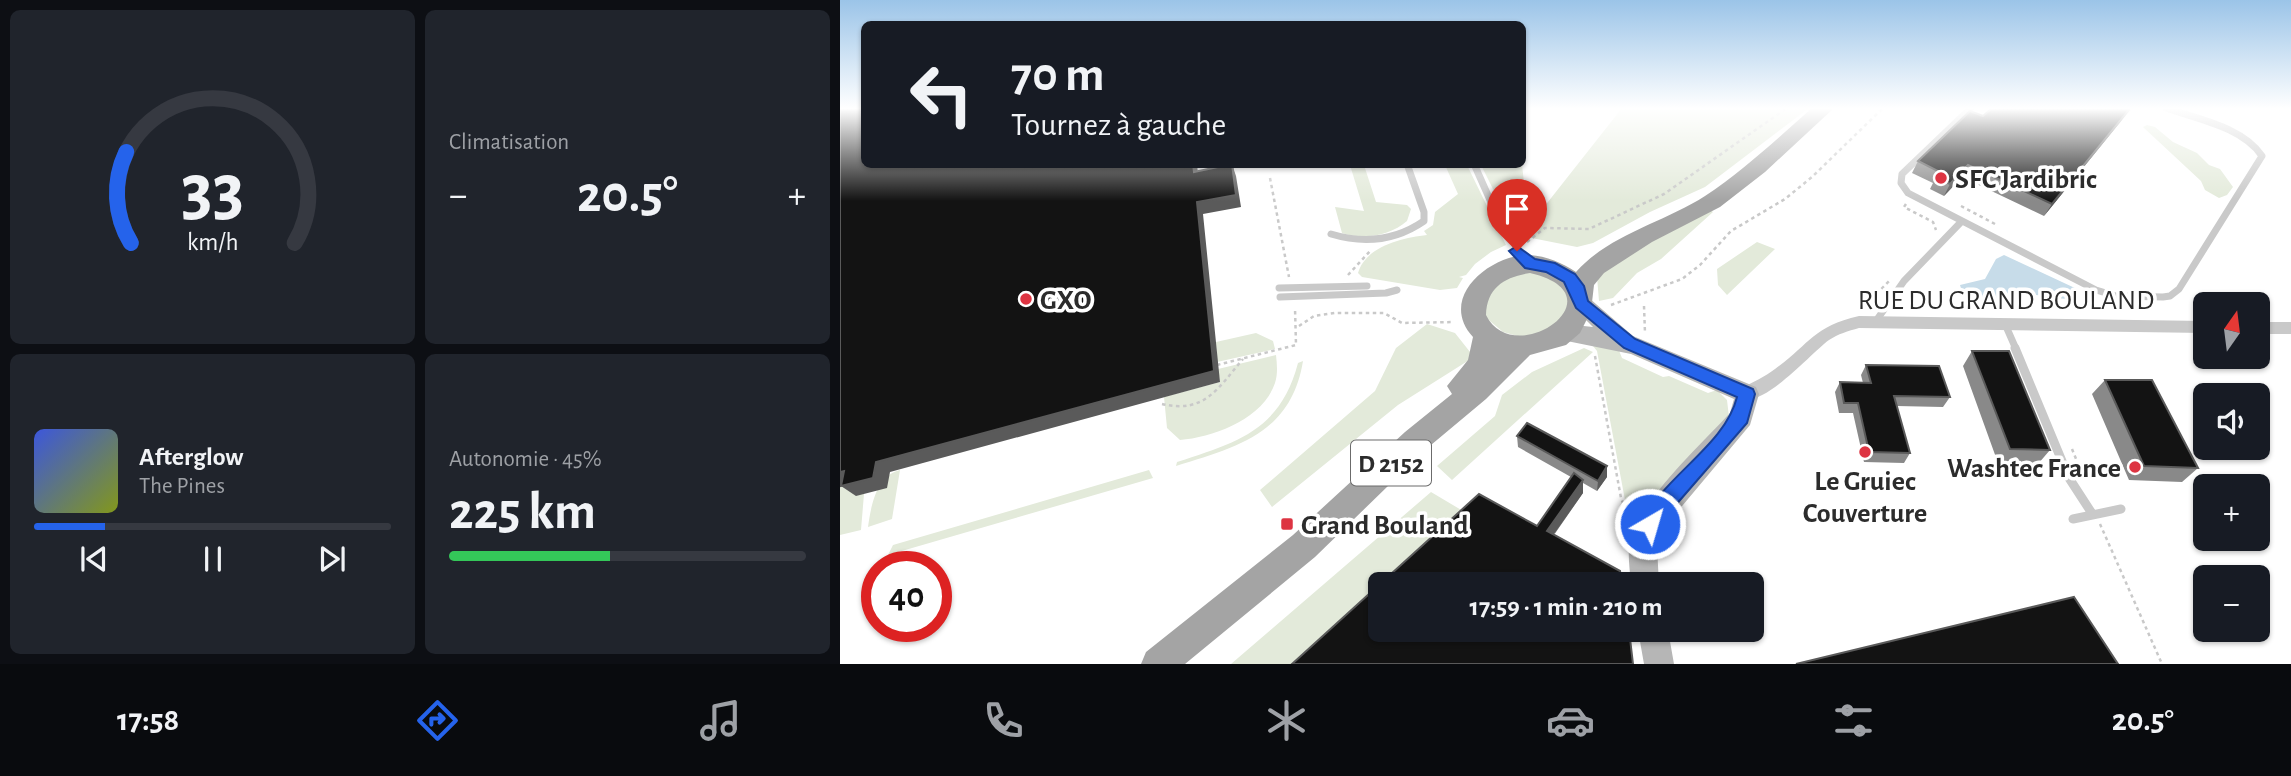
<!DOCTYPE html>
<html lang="fr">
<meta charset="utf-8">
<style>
body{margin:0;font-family:"Alegreya Sans",sans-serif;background:#20242c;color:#f1f3f6;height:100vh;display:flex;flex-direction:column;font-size:26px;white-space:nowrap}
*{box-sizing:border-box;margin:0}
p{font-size:23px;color:#9ea1a6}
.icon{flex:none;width:38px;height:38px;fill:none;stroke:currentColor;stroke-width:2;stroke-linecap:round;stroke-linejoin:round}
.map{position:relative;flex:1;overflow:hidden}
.sheet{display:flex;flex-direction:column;gap:10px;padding:10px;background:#0d0f14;width:840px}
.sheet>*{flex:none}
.guide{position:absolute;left:21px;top:21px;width:665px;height:147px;border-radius:10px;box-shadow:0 2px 5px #0004;background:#171b24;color:#f1f3f6;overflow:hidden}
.needle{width:46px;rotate:14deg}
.fabs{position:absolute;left:1353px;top:292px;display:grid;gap:14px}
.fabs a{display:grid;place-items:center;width:77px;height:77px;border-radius:10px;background:#171b24;box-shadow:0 2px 5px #0004;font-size:35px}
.speed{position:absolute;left:21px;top:551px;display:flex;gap:14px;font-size:35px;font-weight:700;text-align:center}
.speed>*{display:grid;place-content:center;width:91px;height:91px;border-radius:50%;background:#171b24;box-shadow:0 2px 5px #0004;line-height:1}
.speed .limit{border:10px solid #d22;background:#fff;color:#111}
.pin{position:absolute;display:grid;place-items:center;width:60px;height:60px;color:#fff;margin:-72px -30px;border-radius:50% 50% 50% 0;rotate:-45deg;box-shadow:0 0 7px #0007}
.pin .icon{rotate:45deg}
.me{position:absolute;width:77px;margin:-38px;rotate:38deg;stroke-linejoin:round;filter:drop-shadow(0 0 5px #0008)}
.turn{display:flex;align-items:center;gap:24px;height:147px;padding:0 35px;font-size:32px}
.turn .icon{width:91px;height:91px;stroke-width:2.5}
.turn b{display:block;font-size:49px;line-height:60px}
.big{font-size:52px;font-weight:600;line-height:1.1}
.sheet .tile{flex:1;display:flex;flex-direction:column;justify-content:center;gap:10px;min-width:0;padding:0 24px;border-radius:10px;background:#20242c}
.sheet .dial{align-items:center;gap:0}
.dial svg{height:182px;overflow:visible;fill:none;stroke:#363941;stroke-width:7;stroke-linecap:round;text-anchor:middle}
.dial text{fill:#f1f3f6;stroke:none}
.song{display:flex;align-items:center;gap:21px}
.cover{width:84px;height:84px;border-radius:10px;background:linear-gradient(135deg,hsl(230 70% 55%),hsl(70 70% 35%))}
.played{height:7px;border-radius:4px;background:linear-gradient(90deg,#2563eb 20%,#363941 20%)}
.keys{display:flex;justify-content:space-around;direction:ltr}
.heat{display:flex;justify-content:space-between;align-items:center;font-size:38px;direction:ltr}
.charge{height:10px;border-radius:5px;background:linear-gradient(90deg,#34c759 45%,#363941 0)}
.sheet .tiles{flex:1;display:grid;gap:10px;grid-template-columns:repeat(2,1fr)}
.trip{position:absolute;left:528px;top:572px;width:396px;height:70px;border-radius:10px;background:#171b24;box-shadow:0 2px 5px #0004;font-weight:600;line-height:70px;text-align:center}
.tab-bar{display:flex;height:112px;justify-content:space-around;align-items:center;background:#090b0e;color:#9ea1a6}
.tab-bar .icon{width:49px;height:49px}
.tab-bar .current{color:#2563eb}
.tab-bar b{font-size:32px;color:#f1f3f6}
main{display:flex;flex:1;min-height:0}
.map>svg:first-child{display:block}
.green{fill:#e3eada}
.water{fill:#c7dce9}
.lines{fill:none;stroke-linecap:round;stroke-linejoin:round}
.path{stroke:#c9c9c9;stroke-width:2.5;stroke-dasharray:3.5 3.5;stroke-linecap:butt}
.lane-far1{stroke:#c9c9c9;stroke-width:7}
.lane{stroke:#c9c9c9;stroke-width:9}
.street{fill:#c9c9c9;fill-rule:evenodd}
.secondary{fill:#b6b6b6;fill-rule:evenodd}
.primary{fill:#a4a4a4;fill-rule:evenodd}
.wall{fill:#898989}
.shaded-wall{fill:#5a5a5a}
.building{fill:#131313;stroke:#5a5a5a;stroke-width:2}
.route{fill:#2563eb;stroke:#184099;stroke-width:2}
.poi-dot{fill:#dd3442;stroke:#fff;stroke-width:2.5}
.labels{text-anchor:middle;stroke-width:7;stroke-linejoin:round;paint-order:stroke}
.shield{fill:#fff;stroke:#6b6b6b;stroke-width:2}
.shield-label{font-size:26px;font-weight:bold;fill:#2c2c2c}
.poi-label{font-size:28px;font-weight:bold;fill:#2c2c2c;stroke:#fff;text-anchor:start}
.street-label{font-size:28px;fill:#2c2c2c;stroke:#fff}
</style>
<main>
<section class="sheet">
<div class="tiles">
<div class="tile dial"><svg viewBox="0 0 100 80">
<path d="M14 69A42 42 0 1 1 86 69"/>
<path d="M14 69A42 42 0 0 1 12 29" stroke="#2563eb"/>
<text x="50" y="56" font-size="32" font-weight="700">33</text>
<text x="50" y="72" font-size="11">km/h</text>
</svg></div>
<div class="tile"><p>Climatisation</p>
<div class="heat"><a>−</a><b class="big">20.5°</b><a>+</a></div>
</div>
<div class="tile">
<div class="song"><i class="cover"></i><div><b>Afterglow</b><p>The Pines</p></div></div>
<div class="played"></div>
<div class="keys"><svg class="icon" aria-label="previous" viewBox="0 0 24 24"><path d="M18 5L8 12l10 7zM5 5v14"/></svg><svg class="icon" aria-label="pause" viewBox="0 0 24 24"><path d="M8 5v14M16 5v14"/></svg><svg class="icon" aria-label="next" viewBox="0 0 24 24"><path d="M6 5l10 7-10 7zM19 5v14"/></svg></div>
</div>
<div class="tile"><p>Autonomie · 45%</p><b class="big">225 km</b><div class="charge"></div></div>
</div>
</section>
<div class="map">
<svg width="1451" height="664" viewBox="0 0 1451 664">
<rect width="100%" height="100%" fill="#fff"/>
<path class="green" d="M782,108H969L865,187L810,212L753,243L737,247L682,236L664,208L704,207Z
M1307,125L1315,127L1333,142L1357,153L1369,165L1380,169L1393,187L1387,195L1379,198L1365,190L1361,181L1303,127Z
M510,165H524L536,202L567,205L571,209L567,221C550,236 523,240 502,233L495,207L524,211Z
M605,165H627L666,245L651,252L635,264L626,275L619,277L623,278L617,288L600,290L522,277L518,273C526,246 562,238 587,235L584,231L593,225L595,212L618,194Z
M641,165H682L685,191L657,197Z
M868,208L873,212L821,259L797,273L773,298L759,301L757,277L774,260Z
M917,242L935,249L887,295L878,285L877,269Z
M675,272L705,273L727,290L729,308L710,331L681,337L663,332L644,316V294Z
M587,324L615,333L634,357L558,405L432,507L420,490L535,391L556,348Z
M416,333L433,341L435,349L377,362L376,342Z
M749,341L778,348L782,358L823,377L829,376L868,393L877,390L887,400L889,417L806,509L785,500L757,351Z
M744,348L753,352L612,480L597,466L655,416L662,395L692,372Z
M436,355C437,364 438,374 435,383C423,419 374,437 340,440L327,428L324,397L380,382L378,369Z
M463,361C451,434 397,447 336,466L337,462C397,442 440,431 458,363Z
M60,470L52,519L28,527C31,506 36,476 60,470Z
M309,470L313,478L48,555L53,545Z
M19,481L24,494L21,530L0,535V486Z
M591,492L628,514L541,584L462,664H391Z"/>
<path class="water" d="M1164,255L1237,289L1239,297C1225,302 1210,295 1195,295C1170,296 1148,303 1123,295L1120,285L1145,279L1156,259Z"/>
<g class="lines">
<path class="path" d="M430,178L449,277
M1066,204L1064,207L1093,222L1096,230
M1121,206L1155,224
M687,242L705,228L749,229L824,194L947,108
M508,275L531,250
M771,305L842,279L860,265L891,231L945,199L972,177L1043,108
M804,306L805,333
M1022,309L1051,279
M459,326L474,316L495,313H544L562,323L614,322
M755,356L781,498L786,511L795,515
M377,365L456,345L455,308
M322,404C365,414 378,388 403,359
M1232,449L1243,476
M1260,524L1322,664"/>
<path class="lane-far1" d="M1131,108L1062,174L1061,183L1068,193L1256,290L1276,296L1323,297L1330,296L1339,289L1422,156C1403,127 1357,119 1326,108
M634,164L663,229L688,262
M491,234C524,244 555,241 584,221V212L567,164
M439,288L527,286
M440,297L546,293L557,290
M1036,321L1064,281L1122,221
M1165,324L1176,349"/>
<path class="lane" d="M1175,348L1229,478L1253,515
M1233,519L1281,509"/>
<path class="street" d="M1019,316L1365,321V333L1019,328C1008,331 998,334 989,340C971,353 925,407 901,399L899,394L901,389C912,382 925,377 935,369C970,344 972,327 1019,316Z
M1418,322H1451V334H1418Z"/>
<path class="secondary" d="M741,296L749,298L793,336L916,387L919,394L910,425L822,530L817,547L819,584H791C790,572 788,558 789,546C797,502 859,447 890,413L894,399L791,354L717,339L714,333L717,327L725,324L753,327L730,304L733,298Z
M798,630H828L834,664H804Z"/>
<path class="primary" d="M972,108H994L925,172L880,207L812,242L764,273L754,285L751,311L740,333L726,345L690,355L646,399L585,450L475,557L345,664H301L306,652L453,535L565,432L612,394L607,386L628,360L633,337C597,298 650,254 690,255C706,256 723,263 736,272C770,234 823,223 865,196C903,171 938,138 972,108ZM690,273C784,295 674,372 646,315C647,287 665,277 690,273Z"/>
</g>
<path class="wall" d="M1143,116L1281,121L1204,216L1122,177L1104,196L1090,189L1093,183L1072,173L1078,161Z
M1132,351L1210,450L1198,464L1158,463L1123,366Z
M1026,365L1110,397L1103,407L1057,406L1070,453L1064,463L1024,462L1013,413H999L995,392L1000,382L1023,383L1021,375Z
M1265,380L1358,468L1342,482L1289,480L1252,394Z
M677,436L767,466V477L757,491L743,483V493L714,535L731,477L678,447Z"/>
<path class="shaded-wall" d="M1289,110L1281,121L1204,216L1212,204Z
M353,164H357L359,184L354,172Z
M392,164L396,176L401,207L363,214L380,382L50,472L47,488L16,496L1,486L36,462L357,202Z
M1128,165L1122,177L1104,196L1110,184Z
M767,466V477L757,491L758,481Z
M4,471L19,481L0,486V472Z
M743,480V493L707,544V531Z"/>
<path class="building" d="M0,108H24V164H353L354,172L392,164L396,195L357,202L374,371L36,462L33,478L1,486L4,471L0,472Z
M1152,108H1284L1289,110L1212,204L1128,165L1110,184L1096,177L1100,172L1078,161L1130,111L1143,116Z
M1132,351H1169L1210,450L1170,449Z
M1026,365L1099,366L1110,397L1054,396L1070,453L1029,452L1018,403H1004L1000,382L1031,383Z
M1265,380H1312L1358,468L1304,466Z
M687,423L767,466L758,481L677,436Z
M734,473L743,480L707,531L780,571L782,584H541V630H789L793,664H452L639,494L697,526Z
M1234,597L1278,664H956Z"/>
<linearGradient id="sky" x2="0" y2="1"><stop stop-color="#9bc4e8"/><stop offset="0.54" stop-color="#fff"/><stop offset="1" stop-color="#fff" stop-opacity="0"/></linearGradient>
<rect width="1451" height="201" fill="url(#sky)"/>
<path class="route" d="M677,246L695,259L715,263L735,274L744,286L748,301L795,339L913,389L915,394L907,423L834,507L817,530L810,532L804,530L801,524C822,477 885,446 897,397L784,348L736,308L724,282L706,272L685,268L669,251Z"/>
<g class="poi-dot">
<circle cx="1101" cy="178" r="7"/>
<circle cx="186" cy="299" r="7"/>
<circle cx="1025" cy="452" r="7"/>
<circle cx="1295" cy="467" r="7"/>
<rect x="440" y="517" width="14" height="14" rx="3.5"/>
</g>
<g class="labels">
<rect class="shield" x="511" y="440.5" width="80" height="45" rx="5"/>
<g class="shield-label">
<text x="551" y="472">D 2152</text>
</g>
<g class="poi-label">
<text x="1115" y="188">SFC Jardibric</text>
<text x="200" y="309">GXO</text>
<text x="1281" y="477" text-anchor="end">Washtec France</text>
<text x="1025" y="490" text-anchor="middle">Le Gruiec<tspan x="1025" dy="32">Couverture</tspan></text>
<text x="461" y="534">Grand Bouland</text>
</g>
<g class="street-label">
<text x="1166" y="309">RUE DU GRAND BOULAND</text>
</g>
</g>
</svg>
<div class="fabs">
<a><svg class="needle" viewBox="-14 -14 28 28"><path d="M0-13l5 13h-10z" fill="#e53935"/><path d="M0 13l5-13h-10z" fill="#9ea1a6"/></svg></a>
<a><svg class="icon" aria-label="sound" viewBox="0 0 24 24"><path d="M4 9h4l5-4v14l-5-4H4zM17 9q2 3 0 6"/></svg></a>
<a>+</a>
<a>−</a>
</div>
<div class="speed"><div class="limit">40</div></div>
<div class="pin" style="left:677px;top:251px;background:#d93025"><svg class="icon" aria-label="arrive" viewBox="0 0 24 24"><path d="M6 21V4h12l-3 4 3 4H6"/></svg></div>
<svg class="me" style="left:810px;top:524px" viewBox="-20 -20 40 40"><circle r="17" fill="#2563eb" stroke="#fff" stroke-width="3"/><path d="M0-11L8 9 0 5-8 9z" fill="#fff"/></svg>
<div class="trip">17:59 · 1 min · 210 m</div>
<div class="guide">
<div class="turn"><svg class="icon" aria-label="left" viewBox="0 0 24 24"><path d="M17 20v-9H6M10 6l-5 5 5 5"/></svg><div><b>70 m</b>Tournez à gauche</div></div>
</div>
</div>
</main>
<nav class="tab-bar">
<b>17:58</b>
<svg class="icon current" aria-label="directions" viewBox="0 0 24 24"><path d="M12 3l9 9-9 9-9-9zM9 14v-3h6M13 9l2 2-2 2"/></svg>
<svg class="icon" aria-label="music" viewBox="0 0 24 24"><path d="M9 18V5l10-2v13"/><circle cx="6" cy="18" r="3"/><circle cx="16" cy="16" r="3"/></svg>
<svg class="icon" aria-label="phone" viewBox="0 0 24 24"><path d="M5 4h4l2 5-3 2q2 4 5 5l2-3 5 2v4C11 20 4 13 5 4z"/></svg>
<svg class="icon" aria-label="climate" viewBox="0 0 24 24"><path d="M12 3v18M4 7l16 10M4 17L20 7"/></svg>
<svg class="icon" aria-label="car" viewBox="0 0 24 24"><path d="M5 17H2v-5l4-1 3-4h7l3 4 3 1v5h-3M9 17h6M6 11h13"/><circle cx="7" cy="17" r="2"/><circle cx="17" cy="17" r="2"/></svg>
<svg class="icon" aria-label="filters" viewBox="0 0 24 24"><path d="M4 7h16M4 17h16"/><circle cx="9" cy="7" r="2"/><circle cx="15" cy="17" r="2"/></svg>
<b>20.5°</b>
</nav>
